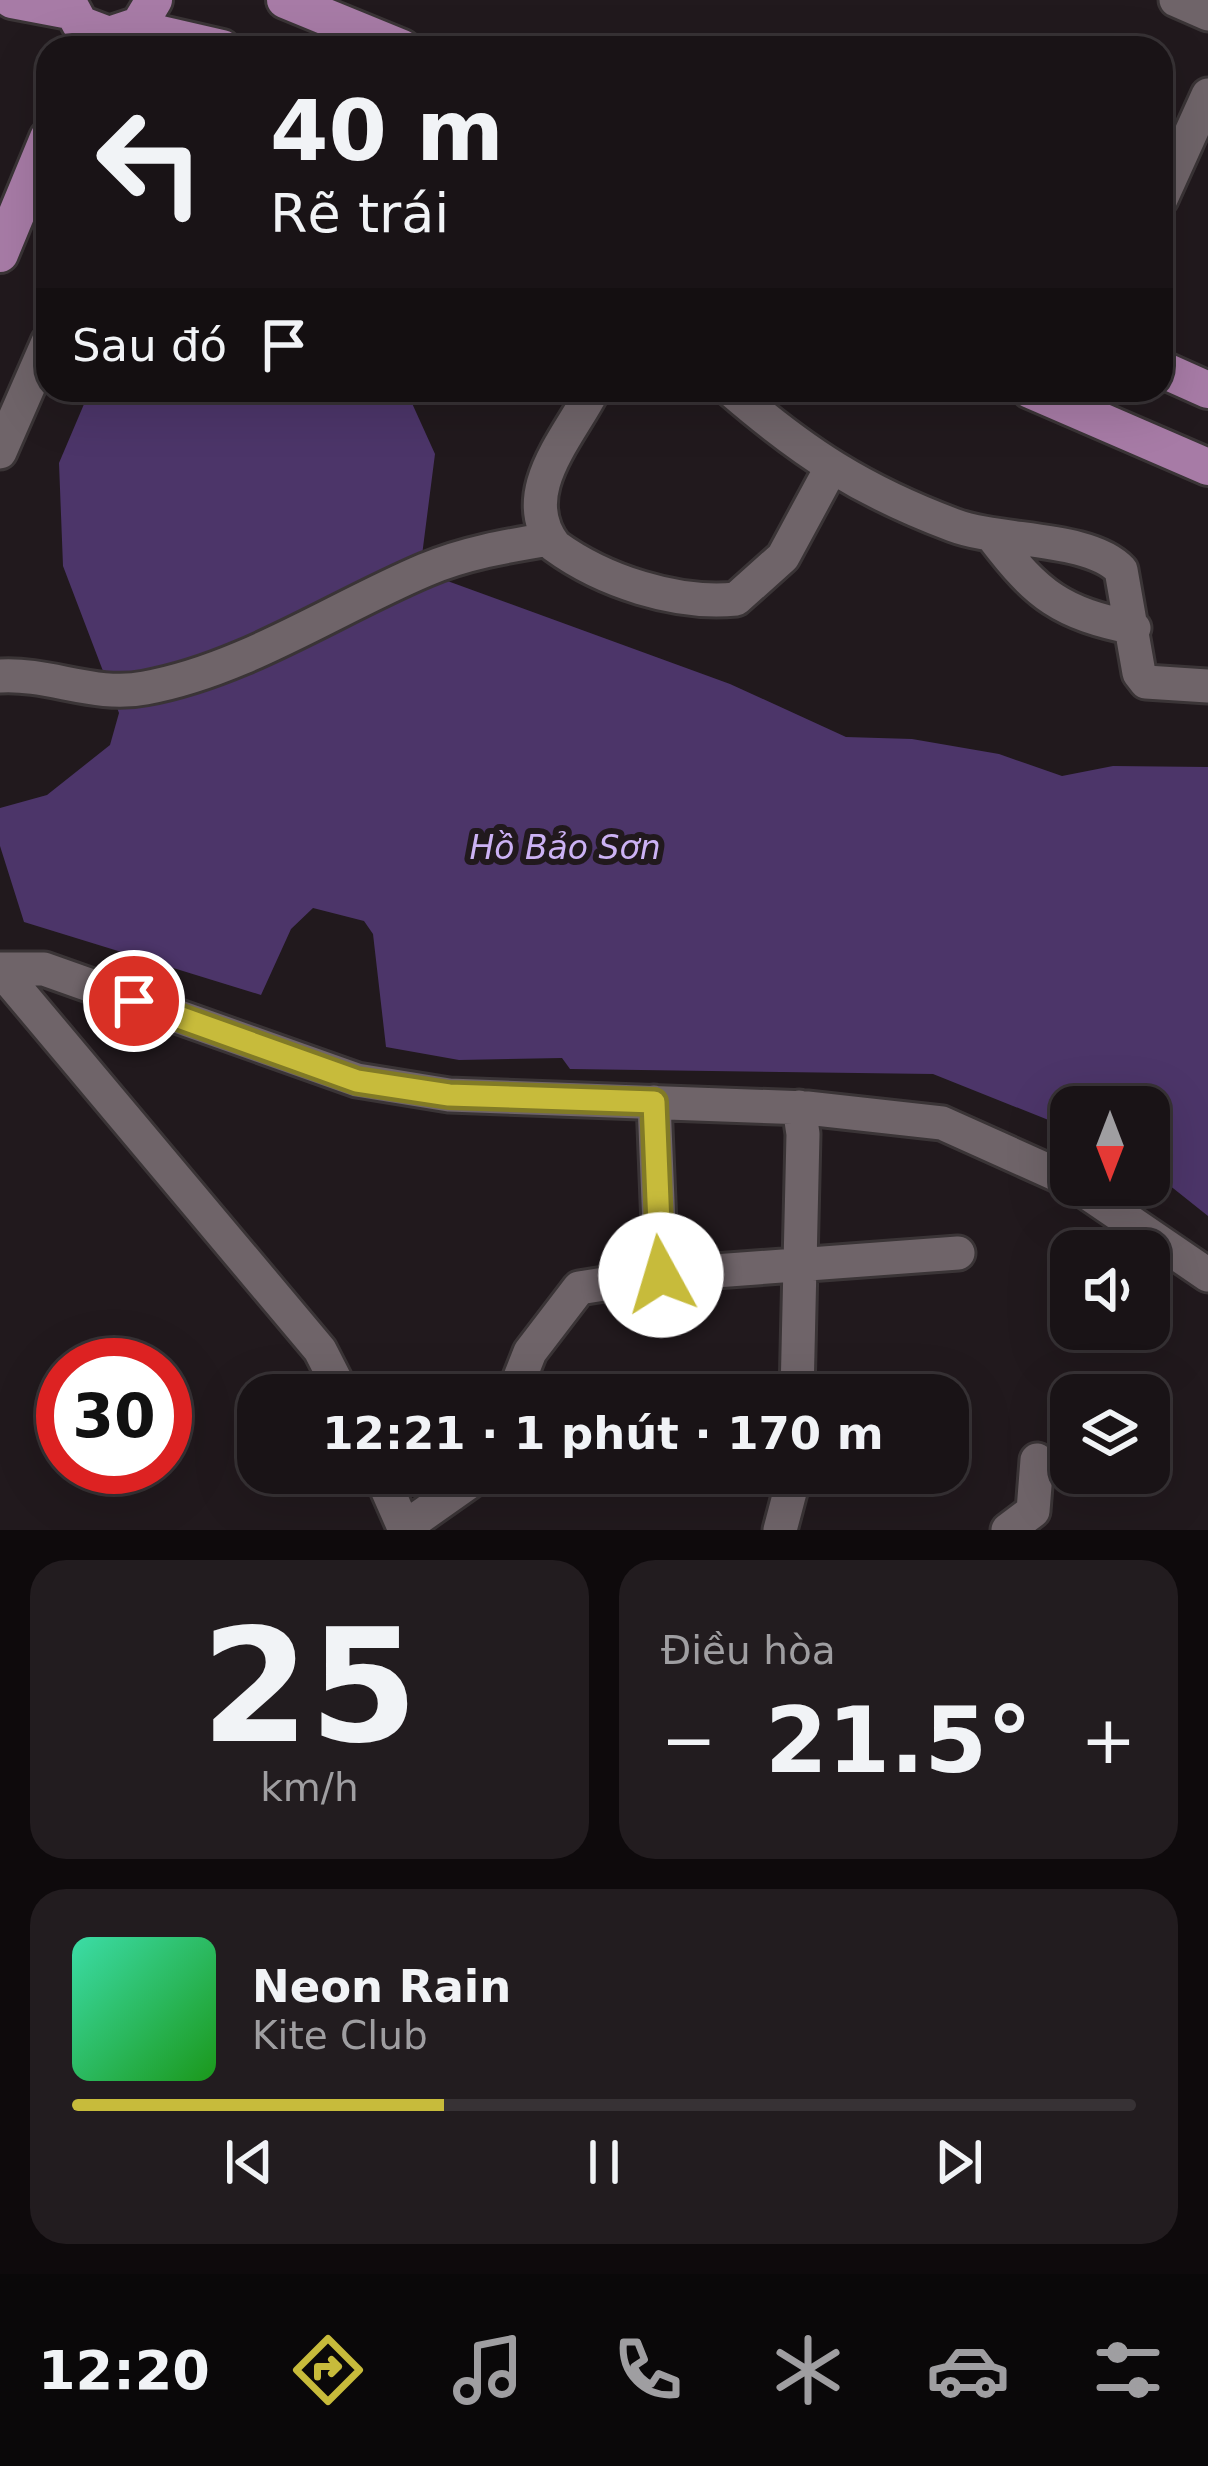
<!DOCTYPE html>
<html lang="vi">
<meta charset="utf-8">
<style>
body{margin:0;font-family:"DejaVu Sans",sans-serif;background:#221c1f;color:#f1f3f6;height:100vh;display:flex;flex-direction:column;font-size:45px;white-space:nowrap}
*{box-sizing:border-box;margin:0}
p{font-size:39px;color:#9f9ea1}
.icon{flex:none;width:66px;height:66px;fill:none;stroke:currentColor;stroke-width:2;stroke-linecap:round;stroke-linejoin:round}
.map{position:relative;height:1530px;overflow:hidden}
.drawer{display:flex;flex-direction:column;gap:30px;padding:30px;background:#0e0a0c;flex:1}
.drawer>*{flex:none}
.top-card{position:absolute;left:36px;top:36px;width:1137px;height:366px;border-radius:36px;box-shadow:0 12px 48px #0002,0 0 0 3px #373235;background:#191316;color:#f1f3f6;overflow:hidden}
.needle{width:78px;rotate:180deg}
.buttons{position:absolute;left:1050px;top:1086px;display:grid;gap:24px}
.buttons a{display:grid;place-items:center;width:120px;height:120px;border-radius:24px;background:#191316;box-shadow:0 12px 48px #0002,0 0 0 3px #373235;font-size:60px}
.speed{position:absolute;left:36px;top:1338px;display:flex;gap:24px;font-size:60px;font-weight:700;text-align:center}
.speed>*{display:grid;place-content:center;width:156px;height:156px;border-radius:50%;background:#191316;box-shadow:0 12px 48px #0002,0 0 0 3px #373235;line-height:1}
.speed .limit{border:18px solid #d22;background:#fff;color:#111}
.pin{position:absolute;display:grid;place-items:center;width:102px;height:102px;color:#fff;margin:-51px;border:6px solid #fff;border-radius:50%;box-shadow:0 3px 12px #0007}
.me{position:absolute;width:132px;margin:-66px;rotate:354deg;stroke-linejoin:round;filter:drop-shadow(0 0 9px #0008)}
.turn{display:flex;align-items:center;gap:42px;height:252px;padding:0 36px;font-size:54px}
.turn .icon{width:156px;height:156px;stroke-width:2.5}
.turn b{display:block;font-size:84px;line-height:102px}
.then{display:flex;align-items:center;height:114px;padding:0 36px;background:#0003;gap:24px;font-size:45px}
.big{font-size:90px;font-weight:800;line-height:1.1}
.drawer .tile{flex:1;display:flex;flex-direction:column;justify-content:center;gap:18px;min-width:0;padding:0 42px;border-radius:36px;background:#221c1f}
.drawer .dial{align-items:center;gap:0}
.dial b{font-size:156px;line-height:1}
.song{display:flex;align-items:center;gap:36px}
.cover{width:144px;height:144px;border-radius:18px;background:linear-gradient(135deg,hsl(160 70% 55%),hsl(120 70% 35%))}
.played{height:12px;border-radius:6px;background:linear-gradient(90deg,#c7bb3b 35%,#373235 35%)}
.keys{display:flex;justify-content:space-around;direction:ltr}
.heat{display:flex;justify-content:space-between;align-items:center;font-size:66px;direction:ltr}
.drawer .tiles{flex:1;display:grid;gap:30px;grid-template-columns:1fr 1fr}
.tile:last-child{grid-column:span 2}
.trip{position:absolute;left:237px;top:1374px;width:732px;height:120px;border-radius:36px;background:#191316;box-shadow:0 12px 48px #0002,0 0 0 3px #373235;font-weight:800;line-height:120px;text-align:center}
.tabs{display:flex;height:192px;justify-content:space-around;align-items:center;background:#0a0809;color:#9f9ea1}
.tabs .icon{width:84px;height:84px}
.tabs .on{color:#c7bb3b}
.tabs b{font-size:54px;color:#f1f3f6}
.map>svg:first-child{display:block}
.water{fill:#4c3569}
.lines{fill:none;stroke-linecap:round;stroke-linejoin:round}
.minor-casing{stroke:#3a3436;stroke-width:39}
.major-casing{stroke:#3a3436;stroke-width:42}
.minor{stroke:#6f6469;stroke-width:33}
.major{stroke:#a77ba6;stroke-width:36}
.route-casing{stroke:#817a26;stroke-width:30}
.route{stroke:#c7bb3b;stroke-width:21}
.labels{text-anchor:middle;stroke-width:12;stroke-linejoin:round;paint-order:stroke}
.water-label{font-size:33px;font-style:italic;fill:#ccb2f4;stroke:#21191d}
</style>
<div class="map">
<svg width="1208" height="1530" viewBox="0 0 1208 1530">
<rect width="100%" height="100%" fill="#21191d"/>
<path class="water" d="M90,390H406L435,454L420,571L730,684L846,737L912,739L999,754L1062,776L1113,766L1208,767V1216L1149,1169V1107H1071V1129L933,1074L570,1069L562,1058L459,1060L386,1047L373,934L364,921L313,908L291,929L261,995L24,922L0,846V808L47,795L110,745L119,713L63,566L59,463Z"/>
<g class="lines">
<g class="minor-casing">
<path id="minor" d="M1176,0L1208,14
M1161,199L1208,95
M593,390C569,437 514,494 555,546C603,581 676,605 736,599L783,557L830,470
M731,390C804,453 862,491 953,525C1000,543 1089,536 1121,570L1139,673L1146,682L1208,686
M0,452L48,342
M993,537C1038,596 1061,613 1134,628
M0,676C50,673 95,698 145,688C244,670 333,609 425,570C465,553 507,546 549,539
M0,969L320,1350L343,1395
M2,969H44L357,1080L449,1095L807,1108L942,1123L1071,1181
M654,1102L661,1275
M1076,1185L1208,1275
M513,1395L530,1352L579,1288L661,1275L958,1253
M797,1395L803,1134L799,1107
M380,1473L405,1530
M404,1528L482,1473
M780,1530L795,1473
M1008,1530L1033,1511L1037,1460"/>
</g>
<g class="major-casing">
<path id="major" d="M12,0L70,11
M67,0L80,24L109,35L139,25L154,0
M285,0L402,48
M135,28L222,48
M0,254L48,138
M1161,369L1208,390
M1030,390L1208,467"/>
</g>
<use href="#minor" class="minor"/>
<use href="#major" class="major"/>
</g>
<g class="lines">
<g class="route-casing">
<path id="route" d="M134,1001L357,1081L449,1095L654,1102L661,1275"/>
</g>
<use href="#route" class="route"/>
</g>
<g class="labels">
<g class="water-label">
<text x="565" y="859">Hồ Bảo Sơn</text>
</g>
</g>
</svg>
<div class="buttons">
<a><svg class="needle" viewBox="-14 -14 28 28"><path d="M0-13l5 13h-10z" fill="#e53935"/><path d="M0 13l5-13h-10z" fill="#9f9ea1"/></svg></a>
<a><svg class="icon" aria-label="sound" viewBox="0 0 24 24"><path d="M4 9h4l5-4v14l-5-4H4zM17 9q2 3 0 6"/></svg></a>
<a><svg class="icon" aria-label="layers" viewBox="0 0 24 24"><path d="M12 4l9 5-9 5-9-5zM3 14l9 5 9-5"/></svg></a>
</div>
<div class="speed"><div class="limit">30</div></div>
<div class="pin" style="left:134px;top:1001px;background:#d93025"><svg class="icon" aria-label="arrive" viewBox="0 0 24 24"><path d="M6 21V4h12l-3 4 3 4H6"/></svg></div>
<svg class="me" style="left:661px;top:1275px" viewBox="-20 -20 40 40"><circle r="19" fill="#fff"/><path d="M0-13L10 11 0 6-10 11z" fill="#c7bb3b"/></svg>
<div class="trip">12:21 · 1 phút · 170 m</div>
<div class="top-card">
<div class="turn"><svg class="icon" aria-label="left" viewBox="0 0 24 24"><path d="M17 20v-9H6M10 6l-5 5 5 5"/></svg><div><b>40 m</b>Rẽ trái</div></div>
<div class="then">Sau đó<svg class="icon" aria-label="arrive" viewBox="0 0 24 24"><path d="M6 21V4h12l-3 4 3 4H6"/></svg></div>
</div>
</div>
<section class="drawer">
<div class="tiles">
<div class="tile dial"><b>25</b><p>km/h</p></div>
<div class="tile"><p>Điều hòa</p>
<div class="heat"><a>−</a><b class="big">21.5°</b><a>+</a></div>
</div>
<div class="tile">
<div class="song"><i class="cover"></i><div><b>Neon Rain</b><p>Kite Club</p></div></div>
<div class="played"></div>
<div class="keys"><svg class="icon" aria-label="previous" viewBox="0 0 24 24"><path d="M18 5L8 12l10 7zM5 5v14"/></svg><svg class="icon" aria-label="pause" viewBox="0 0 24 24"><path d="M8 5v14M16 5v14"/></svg><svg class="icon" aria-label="next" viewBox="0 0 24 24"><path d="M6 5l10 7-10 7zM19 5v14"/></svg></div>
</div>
</div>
</section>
<nav class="tabs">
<b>12:20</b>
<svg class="icon on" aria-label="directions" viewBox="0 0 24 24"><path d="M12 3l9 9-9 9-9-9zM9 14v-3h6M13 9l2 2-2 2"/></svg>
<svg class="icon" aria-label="music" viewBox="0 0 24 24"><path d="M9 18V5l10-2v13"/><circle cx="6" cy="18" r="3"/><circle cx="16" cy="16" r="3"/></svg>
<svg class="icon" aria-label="phone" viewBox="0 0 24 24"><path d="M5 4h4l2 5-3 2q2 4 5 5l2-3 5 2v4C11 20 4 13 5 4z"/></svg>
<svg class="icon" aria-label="climate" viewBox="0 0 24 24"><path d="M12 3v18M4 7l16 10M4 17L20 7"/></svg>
<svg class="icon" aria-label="car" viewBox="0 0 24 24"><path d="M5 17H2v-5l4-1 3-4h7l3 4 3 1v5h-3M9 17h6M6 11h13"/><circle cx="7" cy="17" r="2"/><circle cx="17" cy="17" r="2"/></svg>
<svg class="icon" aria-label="filters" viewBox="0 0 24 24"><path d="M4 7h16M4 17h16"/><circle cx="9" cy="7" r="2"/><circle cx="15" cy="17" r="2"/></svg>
</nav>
